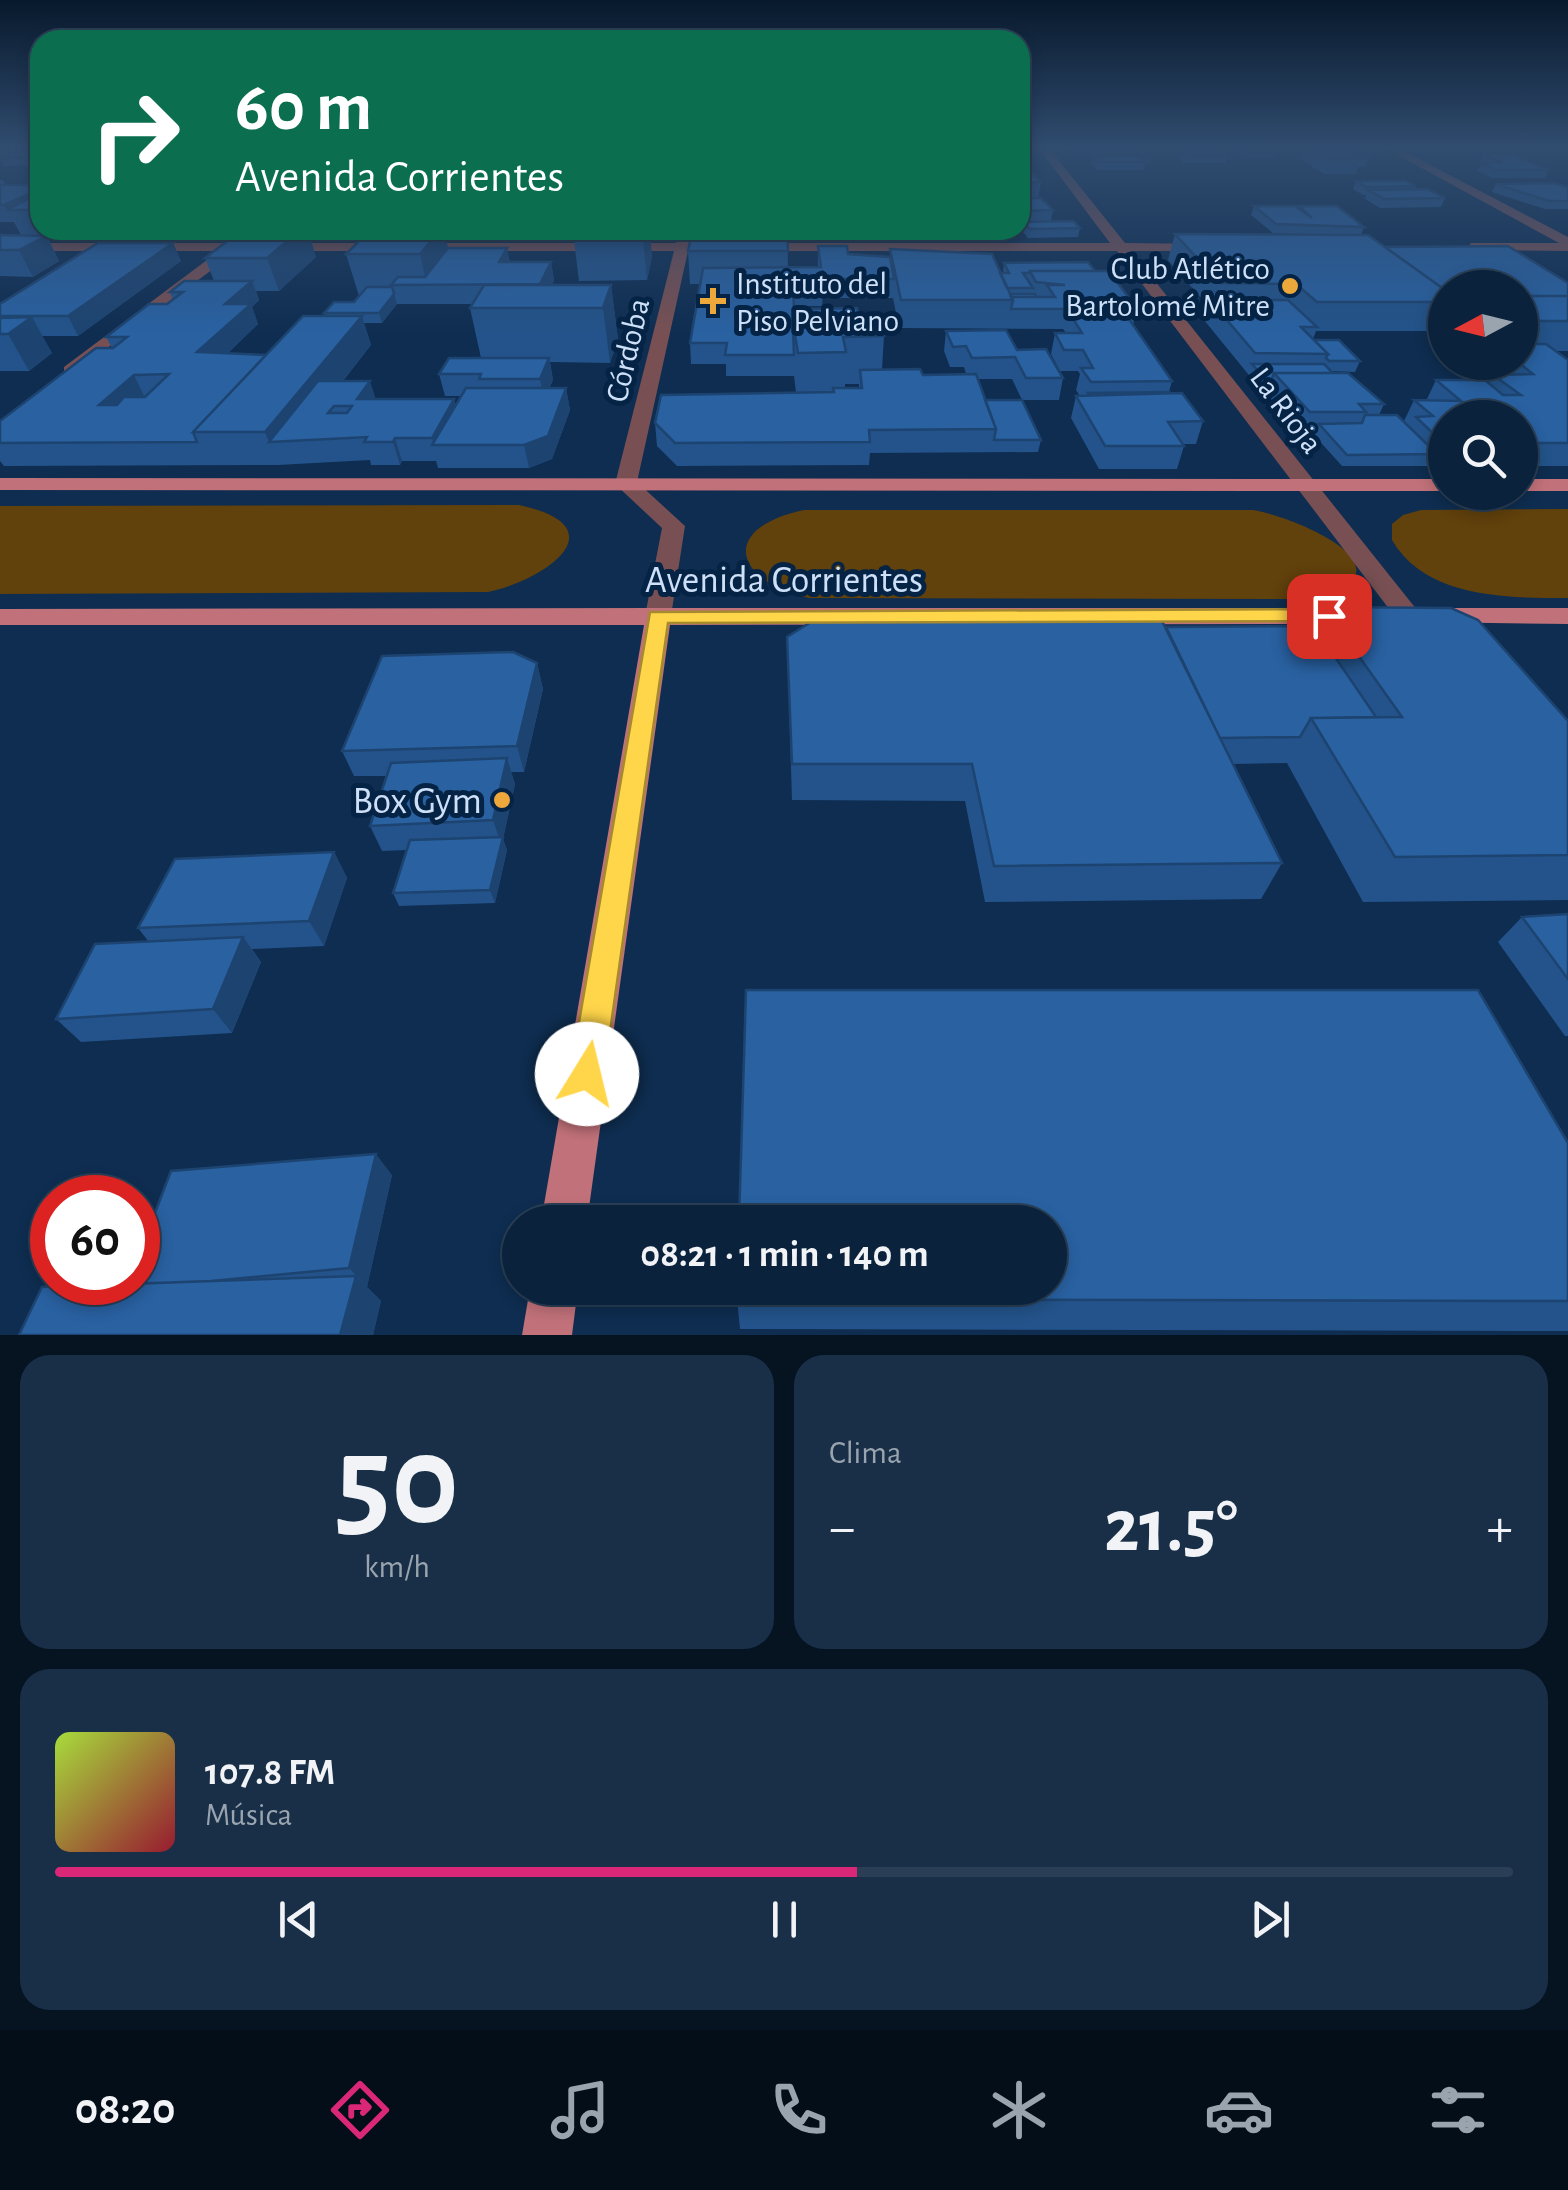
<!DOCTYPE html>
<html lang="es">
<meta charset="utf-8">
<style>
body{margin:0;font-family:"Alegreya Sans",sans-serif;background:#182f47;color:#f1f3f6;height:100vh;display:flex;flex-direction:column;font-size:38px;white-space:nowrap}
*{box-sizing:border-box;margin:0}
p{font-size:32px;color:#99a4af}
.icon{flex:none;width:55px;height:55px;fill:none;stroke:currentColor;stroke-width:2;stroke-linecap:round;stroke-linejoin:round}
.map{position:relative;height:1335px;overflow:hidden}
.sheet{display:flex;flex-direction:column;gap:20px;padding:20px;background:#061321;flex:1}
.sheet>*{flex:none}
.hud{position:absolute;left:30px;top:30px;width:1000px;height:210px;border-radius:30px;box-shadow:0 5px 15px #0003,0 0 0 2px #2a3f56;background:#0b6e4f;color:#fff;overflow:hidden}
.needle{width:65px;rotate:263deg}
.fabs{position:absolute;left:1428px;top:270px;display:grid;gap:20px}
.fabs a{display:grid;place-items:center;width:110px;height:110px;border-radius:50%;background:#0a223c;box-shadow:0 5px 15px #0003,0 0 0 2px #2a3f56;font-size:50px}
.speed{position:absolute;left:30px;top:1175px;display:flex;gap:20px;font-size:50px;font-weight:700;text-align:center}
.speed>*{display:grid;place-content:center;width:130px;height:130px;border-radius:50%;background:#0a223c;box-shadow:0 5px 15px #0003,0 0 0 2px #2a3f56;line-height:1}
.speed .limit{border:15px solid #d22;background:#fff;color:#111}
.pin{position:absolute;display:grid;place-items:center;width:85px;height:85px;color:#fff;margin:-42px;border-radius:20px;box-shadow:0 5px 15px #0006}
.me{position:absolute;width:110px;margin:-55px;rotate:9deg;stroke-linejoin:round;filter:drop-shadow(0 0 8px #0008)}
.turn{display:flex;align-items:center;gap:35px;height:210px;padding:0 40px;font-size:45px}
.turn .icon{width:130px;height:130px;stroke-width:2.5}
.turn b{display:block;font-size:70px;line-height:85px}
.big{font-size:75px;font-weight:600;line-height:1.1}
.sheet .widget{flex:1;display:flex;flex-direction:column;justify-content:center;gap:15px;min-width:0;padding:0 35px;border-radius:30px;background:#182f47}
.sheet .dial{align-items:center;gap:0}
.dial b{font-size:130px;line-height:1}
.song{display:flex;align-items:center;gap:30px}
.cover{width:120px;height:120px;border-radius:15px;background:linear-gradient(135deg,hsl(80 70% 55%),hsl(350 70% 35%))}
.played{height:10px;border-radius:5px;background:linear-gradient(90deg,#db2777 55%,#2a3f56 55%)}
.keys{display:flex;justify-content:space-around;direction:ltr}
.heat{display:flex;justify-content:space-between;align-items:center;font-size:55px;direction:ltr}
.sheet .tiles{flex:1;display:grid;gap:20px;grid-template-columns:1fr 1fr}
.widget:last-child{grid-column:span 2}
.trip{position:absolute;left:502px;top:1205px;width:565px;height:100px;border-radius:50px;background:#0a223c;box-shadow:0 5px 15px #0003,0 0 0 2px #2a3f56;font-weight:600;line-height:100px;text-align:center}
.tabs{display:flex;height:160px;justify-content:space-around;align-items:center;background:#040e18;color:#99a4af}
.tabs .icon{width:70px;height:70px}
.tabs .active{color:#db2777}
.tabs b{font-size:45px;color:#f1f3f6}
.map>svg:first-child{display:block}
.green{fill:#61410c}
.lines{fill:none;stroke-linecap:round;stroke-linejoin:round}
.minor{fill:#785053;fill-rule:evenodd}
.primary{fill:#c17179;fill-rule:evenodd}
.wall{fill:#23538a;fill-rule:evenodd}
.shaded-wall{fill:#1d4471}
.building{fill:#2961a1;stroke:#1d4471;stroke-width:2.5;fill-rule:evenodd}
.route{fill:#ffd54a;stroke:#a68a30;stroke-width:2.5}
.poi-dot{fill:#eda83c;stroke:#042345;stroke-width:4}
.labels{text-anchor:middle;stroke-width:10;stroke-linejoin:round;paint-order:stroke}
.far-poi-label{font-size:32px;fill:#cee0f7;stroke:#042345;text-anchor:end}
.far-street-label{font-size:32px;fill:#cee0f7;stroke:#042345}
.street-label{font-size:38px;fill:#cee0f7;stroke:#042345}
.poi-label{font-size:38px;fill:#cee0f7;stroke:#042345;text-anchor:end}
</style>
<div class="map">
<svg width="1568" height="1335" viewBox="0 0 1568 1335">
<rect width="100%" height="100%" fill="#0e2d50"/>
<path class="green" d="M519,505C621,527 545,580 488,592L0,594V506Z
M1568,509V598C1509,598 1426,599 1392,540V524L1403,515L1421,510Z
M804,510H1253C1295,517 1420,569 1316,599L809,598C733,581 719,528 804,510Z"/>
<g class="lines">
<path class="minor" d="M17,147H31L0,161V154Z
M1038,147H1048L1125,243L1213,244L1208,251H1131L1417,610L1421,616L1417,622H1399L1117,251H688L637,482L685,526L671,616L658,624L645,616L662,528L615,484L674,251H237L70,376L64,375V367L219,251H0V243H230L239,239L246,243H676L680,230H692L690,243H1110Z
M1383,147H1396L1568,237V251L1466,250L1471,243H1559Z"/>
<path class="primary" d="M0,478L1445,479V491L0,490Z
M1520,479H1568V491H1520Z
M656,608H1353L1366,616L1353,624L670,625L587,1222H541L644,625H0V609Z
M1431,608H1568V624L1422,622L1418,616L1422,610Z
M530,1288H578L572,1335H522Z"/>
</g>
<path class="wall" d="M30,147H40V165L4,166L0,158L31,149Z
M1068,147H1143L1152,154L1150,162H1146L1144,170H1097L1091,164L1093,157H1112L1107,153V156H1075Z
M1172,147H1218L1228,156L1226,163H1183L1171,150Z
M1226,147H1271L1277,150L1275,158H1245Z
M1301,147H1378L1375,154H1371L1365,167H1358L1356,174H1324L1297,157Z
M1483,154L1549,170L1545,178H1492L1477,171L1482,163L1480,162Z
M1020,163L1041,182L1038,198L1053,210L1051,221L1080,228L1078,237L1028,238L1022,231V228H1020Z
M0,180H3L6,185H40V230H235L222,240H49L59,261L33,277L0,276V235H21L14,222H0Z
M1356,181L1416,186L1415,189L1445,198L1441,207L1380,208L1365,199L1366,195H1363L1353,189Z
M1496,184L1568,187V209H1545L1492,192Z
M1254,206L1299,209V206L1364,227L1361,235L1385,247L1568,283V351H1555L1568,360V466H1520V418H1445V466H1342L1314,435H1301L1248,374L1204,320L1208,306L1168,260L1175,234H1308L1273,233L1251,215ZM1445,288H1520V362H1484L1483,364L1496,375H1493L1489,383L1436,380L1426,401L1414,400L1404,421L1379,415L1384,404L1331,371L1355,372L1360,361L1313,339L1316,331H1438L1445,337Z
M444,230L448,248L510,262H551L554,280L552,285H611L618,339L610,363L550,362L553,380L549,388H566L570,410L552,459L529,468H438L436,461H402L400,465H371L370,460L278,465L4,466L0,461V421L112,348L106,337L167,304L173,300L170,292L214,281L205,258L316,257L279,291H256L259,300L252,307L258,324L227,354L266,355L325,316L324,313L354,302L359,296L346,254ZM397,304H472L470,308L481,358L439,374L445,396H461L456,406L454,399H375L343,381L371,345L364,323H382Z
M459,230H652L650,235L652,257L647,280L579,281L574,240L575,237L461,238Z
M919,230H960V240L923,241Z
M787,232L788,268L818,267V246L848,254L890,257V249L1000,273H1003L1004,263L1095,271L1137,309L1133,325L1172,381L1169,392L1203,421L1196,444H1183L1184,446L1177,469H1099L1071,418L1076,396H1080L1076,390L1080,374L1078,371H1060L1051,354L1055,333H1066L1063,329L899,328L893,298H833L823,294L822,306H794V308L859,316L884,336L882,370L923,375L966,374L964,367H950L944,351L946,331L1017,350L1063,378L1059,400H1022L1012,379H978L985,400L1041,440L1038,452L870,453L869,465L677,466L657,446L655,423L796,393L794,376V350V376H726V364H691L690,343L700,284H690L688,251ZM845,384H859V388H845Z
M173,243L181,261L78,336H42L52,353L29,371H0V304Z
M1324,607L1568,721V900L1363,902L1287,763L1233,764L1282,863L1261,899L985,902L965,801L792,800L787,637L1166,627L1314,626Z
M537,663L543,689L524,772H511L515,784L503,839L507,850L495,903L399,906L393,893L407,850L382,851L370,826L387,776H354L342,751Z
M334,852L347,878L324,946L252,949L261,962L232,1033L81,1042L56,1019L149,942L138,928Z
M1568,914V1036H1565L1498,942L1522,917Z
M1568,1143V1331L740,1329L737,1299Z
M392,1175L367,1287L381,1301L373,1335H19L127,1284Z"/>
<path class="shaded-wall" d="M40,189V209L7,210L13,222L4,205Z
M218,230H235L222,240Z
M300,230H308L316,257L279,291L267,258Z
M440,230H444L452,267L427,285L420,254Z
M645,230H652L650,235L652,257L647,280L643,239Z
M46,236L59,261L33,277L19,250Z
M173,243L181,261L78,336L68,316Z
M507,248L511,267L499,262Z
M551,262L554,280L543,304L540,284Z
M252,281L259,300L252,307L258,324L206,374L197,352L225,304Z
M611,285L618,339L610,363L603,308Z
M394,294L397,304L382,323L379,313Z
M362,316L371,345L297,440L269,442L265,432Z
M32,317L52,353L29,371L8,334Z
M549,358L553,380L544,401L540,379Z
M134,375L144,396L111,427L99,405Z
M370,381L377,403L357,399Z
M566,388L570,410L552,459L529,468L524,445Z
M454,399L459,421L434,445L432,438Z
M395,438L402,461L400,465L393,442Z
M537,663L543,689L524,772L517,746Z
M507,758L515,784L503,839L507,850L495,903L490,890L501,844L493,820Z
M334,852L347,878L324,946L309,921Z
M243,937L261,962L232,1033L213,1009Z
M376,1154L392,1175L367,1287L349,1268Z
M356,1276L381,1301L373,1335H340Z"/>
<path class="building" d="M1075,147H1106L1108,149L1077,148Z
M1111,147H1143L1152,154H1120Z
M1177,147H1218L1228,156L1185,155Z
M1240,147H1271L1277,150L1247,151Z
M1310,147H1362L1371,152H1351L1361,158H1329Z
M40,149V157L0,158L17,150Z
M1483,154H1513L1549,170H1496L1481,163H1502Z
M1140,156L1146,162H1098L1093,157Z
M1020,163H1022L1041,182L1020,183Z
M1356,181H1406L1416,186L1366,187Z
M1554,183L1568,187V201H1549L1496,184Z
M0,185H40V189L4,205H0Z
M1427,189L1445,198L1384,199L1368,190Z
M40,193V210H7Z
M1020,198H1041L1053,210L1020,211Z
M1254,206H1295L1312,218L1299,206H1337L1364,227L1276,224Z
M1073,221L1080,228L1030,229L1023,222Z
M242,230H300L267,258H205Z
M370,230H440L420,254H346Z
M578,230H645L643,239L574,240Z
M924,230H960L961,231L924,232Z
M787,232L788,251H688L692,233Z
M1175,234L1368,235L1445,290V302H1317L1296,284L1220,283Z
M0,235L46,236L19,250H0Z
M98,243H173L68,316H0V304Z
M818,246H847L848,254L890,257L894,279H834L822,275L823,287H793L794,308L814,309H812V327L793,330L794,355H725L727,343H690L703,268L821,267Z
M1508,246L1568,283V296H1520V288H1445V290L1385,247Z
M448,248H507L499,262H551L540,284L391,285L398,277H425Z
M890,249L992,254L1013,300H901Z
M1088,262L1095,271H1030V273H1023L1033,288H1007L1000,273H1009L1004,263Z
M1030,271H1109L1137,309H1122L1172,381L1091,382L1081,368H1093L1083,350H1064L1055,333H1082L1067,309H1011L1013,300L1011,297H1055L1047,285H1065L1036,282Z
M184,281H252L225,304H251L197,352L266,355L193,432L197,442L0,443V421L96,348H113L127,337H106L149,304H167L183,292H170ZM169,374L145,397H124L117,405H99L134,375Z
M484,285H611L603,308H470Z
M367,287H392L394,294L379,313H324L334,302H354Z
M1010,294H1035L1036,297H1011Z
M1520,296H1568V321H1520Z
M1210,300H1288L1317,327H1301L1328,354L1255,353Z
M857,308L859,316L878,315L884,336L843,337L846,352L798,353L794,329L814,326L812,309Z
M303,316H362L265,432H193Z
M32,317L8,334H0V318Z
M1006,330L1017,350L1046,349L1063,378H1026L1015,357L972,358L966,346L953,347L946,331Z
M1314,340H1339L1360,361H1329L1326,358L1328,354Z
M1520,344H1546L1568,360V443H1520V418H1445V443H1443L1416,417L1433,416L1414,400L1461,401L1436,380H1485L1503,395H1521L1493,375L1533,374L1518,362H1520Z
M449,358H549L540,379H479L481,374H439Z
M1252,364H1324L1333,373H1274L1270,384Z
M920,369L923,375L976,374L996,429L869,430L870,442L675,443L655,423L661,395L834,392L833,388H862L860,370Z
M1274,373H1348L1384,404H1359L1366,412H1310Z
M318,381H370L357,399H454L432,438H395L393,442H364L367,437L269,442ZM334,406H352L347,413H328Z
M466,388H566L548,436L524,445H432Z
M1169,392L1171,393L1090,395L1088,393Z
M1182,393L1203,421L1168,422L1184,446H1105L1076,396Z
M985,400H1022L1041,440H994L996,429Z
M1365,415H1397L1437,454L1347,455L1319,424L1362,423Z
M1324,607L1451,608L1478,620L1568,721V855L1395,857L1311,718L1402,717Z
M819,617H1160L1282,863L994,866L972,764H792L787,637Z
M1314,626L1376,717L1311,718L1300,737L1220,738L1166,627Z
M513,652L537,663L517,746L342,751L382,656Z
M507,758L493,820L370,826L391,763Z
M503,837L490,890L393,893L410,840Z
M334,852L309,921L138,928L175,859Z
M1568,914V979L1522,917Z
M243,937L213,1009L56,1019L95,944Z
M746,990H1478L1568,1143V1301L737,1299V1288H1050V1222H739Z
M376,1154L349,1268L211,1281L127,1284L138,1282V1257L171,1171Z
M356,1276L340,1335H19L42,1287Z"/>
<linearGradient id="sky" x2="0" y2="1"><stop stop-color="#08192c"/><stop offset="0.44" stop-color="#304c6f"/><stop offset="1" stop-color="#304c6f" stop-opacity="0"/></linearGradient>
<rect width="1568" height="334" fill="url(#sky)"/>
<path class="route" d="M1329,609L1340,616L1337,621L668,623L604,1074L599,1086L587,1091L575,1086L570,1074L650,612Z"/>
<g class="poi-dot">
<circle cx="1290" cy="286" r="10"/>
<path d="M708 286h10v10h10v10h-10v10h-10v-10h-10v-10h10z"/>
<circle cx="502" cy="800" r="10"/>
</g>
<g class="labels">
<g class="far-poi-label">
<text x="1270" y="279">Club Atlético<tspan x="1270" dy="37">Bartolomé Mitre</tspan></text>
<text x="736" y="294" text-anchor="start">Instituto del<tspan x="736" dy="37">Piso Pelviano</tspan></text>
</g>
<g class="far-street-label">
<text transform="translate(627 350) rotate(-77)" y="11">Córdoba</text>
<text transform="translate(1287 410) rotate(53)" y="11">La Rioja</text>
</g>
<g class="street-label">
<text x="784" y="592">Avenida Corrientes</text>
</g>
<g class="poi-label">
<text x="482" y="813">Box Gym</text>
</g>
</g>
</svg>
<div class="fabs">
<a><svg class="needle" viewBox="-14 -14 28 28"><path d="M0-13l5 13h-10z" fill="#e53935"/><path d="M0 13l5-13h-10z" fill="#99a4af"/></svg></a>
<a><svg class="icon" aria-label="search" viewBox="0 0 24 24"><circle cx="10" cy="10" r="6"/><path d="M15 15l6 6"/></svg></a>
</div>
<div class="speed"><div class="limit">60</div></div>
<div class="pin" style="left:1329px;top:616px;background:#d93025"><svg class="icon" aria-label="arrive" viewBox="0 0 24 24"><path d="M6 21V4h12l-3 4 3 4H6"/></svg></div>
<svg class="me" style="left:587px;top:1074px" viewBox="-20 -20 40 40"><circle r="19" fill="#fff"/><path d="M0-13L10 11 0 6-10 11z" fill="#ffd54a"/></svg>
<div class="trip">08:21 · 1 min · 140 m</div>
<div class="hud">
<div class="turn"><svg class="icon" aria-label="right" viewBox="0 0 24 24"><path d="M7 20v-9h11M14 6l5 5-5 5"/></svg><div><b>60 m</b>Avenida Corrientes</div></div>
</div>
</div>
<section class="sheet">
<div class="tiles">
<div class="widget dial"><b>50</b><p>km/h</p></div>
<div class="widget"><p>Clima</p>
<div class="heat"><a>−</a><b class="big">21.5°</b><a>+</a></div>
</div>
<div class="widget">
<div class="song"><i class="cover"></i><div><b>107.8 FM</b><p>Música</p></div></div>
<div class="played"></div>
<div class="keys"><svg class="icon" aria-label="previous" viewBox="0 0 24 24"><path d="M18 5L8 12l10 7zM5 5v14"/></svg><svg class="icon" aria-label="pause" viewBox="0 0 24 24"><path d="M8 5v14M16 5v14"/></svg><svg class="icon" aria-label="next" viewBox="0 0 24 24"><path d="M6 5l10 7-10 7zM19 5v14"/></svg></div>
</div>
</div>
</section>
<nav class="tabs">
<b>08:20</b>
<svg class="icon active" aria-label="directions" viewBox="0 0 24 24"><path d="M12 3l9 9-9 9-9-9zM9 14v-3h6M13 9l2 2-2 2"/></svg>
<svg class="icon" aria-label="music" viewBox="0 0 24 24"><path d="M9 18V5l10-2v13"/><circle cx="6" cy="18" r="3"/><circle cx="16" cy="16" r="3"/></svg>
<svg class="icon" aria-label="phone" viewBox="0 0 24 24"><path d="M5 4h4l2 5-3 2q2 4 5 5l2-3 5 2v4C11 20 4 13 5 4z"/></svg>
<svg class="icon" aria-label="climate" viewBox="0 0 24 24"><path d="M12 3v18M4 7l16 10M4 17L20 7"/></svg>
<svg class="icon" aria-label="car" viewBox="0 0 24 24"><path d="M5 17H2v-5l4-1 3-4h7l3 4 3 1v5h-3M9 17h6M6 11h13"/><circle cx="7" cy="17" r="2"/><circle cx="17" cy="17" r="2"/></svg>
<svg class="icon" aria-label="filters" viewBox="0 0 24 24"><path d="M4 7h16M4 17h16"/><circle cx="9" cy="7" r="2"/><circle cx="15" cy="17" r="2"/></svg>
</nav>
